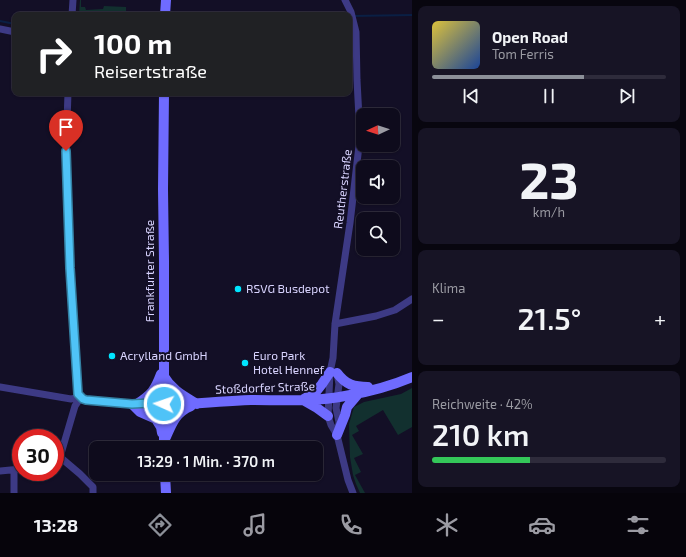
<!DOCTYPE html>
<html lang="de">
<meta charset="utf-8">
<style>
body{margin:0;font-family:"Exo 2",sans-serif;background:#171425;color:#f1f3f6;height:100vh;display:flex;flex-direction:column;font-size:15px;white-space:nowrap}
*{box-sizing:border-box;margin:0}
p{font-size:13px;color:#9b9ba3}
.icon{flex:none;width:22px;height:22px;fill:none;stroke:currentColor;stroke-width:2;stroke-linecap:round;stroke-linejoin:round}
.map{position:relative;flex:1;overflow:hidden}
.drawer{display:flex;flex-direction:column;gap:6px;padding:6px;background:#08060f;width:274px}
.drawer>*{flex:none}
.top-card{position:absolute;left:12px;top:12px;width:340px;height:84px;border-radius:8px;box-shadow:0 1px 3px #0004,0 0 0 1px #2e2b3b;background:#202124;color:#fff;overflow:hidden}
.needle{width:26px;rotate:266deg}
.tools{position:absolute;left:356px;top:108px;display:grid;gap:8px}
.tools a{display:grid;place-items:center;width:44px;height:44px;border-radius:8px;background:#0e0b1c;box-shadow:0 1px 3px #0004,0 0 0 1px #2e2b3b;font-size:20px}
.speed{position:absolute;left:12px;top:429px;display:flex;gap:8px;font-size:20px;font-weight:700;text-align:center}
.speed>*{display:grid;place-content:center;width:52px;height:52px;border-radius:50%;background:#0e0b1c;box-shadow:0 1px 3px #0004,0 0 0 1px #2e2b3b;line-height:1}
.speed .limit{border:6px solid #d22;background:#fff;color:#111}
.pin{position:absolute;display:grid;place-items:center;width:34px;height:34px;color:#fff;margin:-41px -17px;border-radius:50% 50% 50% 0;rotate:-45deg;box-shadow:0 0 4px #0007}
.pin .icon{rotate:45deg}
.me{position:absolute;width:44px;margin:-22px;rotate:273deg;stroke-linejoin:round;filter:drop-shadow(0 0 3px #0008)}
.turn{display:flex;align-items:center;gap:14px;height:84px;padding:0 16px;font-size:18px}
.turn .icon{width:52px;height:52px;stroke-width:2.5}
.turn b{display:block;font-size:28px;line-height:34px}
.big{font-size:30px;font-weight:600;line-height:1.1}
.drawer .widget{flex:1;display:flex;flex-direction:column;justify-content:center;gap:6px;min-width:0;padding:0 14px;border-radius:8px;background:#171425}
.drawer .dial{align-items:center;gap:0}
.dial b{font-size:52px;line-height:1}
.song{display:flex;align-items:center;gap:12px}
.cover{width:48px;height:48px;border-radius:6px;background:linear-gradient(135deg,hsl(50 70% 55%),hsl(220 70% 35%))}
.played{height:4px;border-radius:2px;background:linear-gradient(90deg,#8c9099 65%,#2e2b3b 65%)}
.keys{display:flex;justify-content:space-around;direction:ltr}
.heat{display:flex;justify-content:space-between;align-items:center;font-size:22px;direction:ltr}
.charge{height:6px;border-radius:3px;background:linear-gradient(90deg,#34c759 42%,#2e2b3b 0)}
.trip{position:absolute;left:89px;top:441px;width:234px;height:40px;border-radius:8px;background:#0e0b1c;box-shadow:0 1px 3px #0004,0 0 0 1px #2e2b3b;font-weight:600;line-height:40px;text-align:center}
.dock{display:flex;height:64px;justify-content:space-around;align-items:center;background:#06040b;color:#9b9ba3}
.dock .icon{width:28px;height:28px}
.dock .selected{color:#8c9099}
.dock b{font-size:18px;color:#f1f3f6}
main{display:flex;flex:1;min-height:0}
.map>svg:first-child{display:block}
.green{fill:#12302f}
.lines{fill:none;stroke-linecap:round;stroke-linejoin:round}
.stream{stroke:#0a1f44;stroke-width:2}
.minor{stroke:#3d3a85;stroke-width:7}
.secondary{stroke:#6f6bff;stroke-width:10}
.route-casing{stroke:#337fa1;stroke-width:10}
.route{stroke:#4fc3f7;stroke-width:7}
.poi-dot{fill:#00e5ff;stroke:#130f26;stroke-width:1.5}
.labels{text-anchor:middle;stroke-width:4;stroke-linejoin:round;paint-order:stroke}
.street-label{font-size:12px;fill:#d9d4ff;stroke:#130f26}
.poi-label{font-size:12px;fill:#d9d4ff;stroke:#130f26;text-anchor:start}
</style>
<main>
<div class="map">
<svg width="412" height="493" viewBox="0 0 412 493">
<rect width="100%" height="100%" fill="#130f26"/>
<path class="green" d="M80,0H81V7H85L86,10L103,9L104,6L126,7V13L156,11V15H79Z
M412,388V427L398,435L383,410L356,426L359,431L352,435L363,454L354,458L361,472L355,475L365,493H360L356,484L353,475L350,457L349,424L354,407L364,402L401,394Z"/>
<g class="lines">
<path class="stream" d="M353,16L412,15
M0,21L15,24"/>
<path class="minor" d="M72,15L73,0
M0,29L15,32
M335,324L376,316L395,310L412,299
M337,374L339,384L336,408L339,422L337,435L348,480L353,493
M0,387L71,399L81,397L83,399L86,400L100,401L132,404L153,403L164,404
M337,435L331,425L328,416L330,372L333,358L335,324L350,223L360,137L357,80L356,32L351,12L345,0
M60,457L80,474L93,487V493
M55,461L60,457L75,406L81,397L78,394V389L70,268L66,151L68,93
M14,470V493
M0,471L21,469"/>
<path class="secondary" d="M165,15L166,0
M164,93L163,189L164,261V448
M337,373C346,385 354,387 368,387
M163,375C172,390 182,395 197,404
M304,399L315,393L322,384L330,372
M303,400L317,408L328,416
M132,404L140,412L156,419L161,427L162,433
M137,404C152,394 155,390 161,374
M164,404L175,405C200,403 225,401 251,400C282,400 314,402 345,396C368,392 391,386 412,377
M337,435L345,415L347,407L358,394
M166,437C172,423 176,412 191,406
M165,474L166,493"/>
</g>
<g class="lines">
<g class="route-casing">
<path id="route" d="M66,151L70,268L78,394L83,399L86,400L132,404L150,403L164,404"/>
</g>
<use href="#route" class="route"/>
</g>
<g class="poi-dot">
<circle cx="238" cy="289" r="4"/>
<circle cx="112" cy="356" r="4"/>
<circle cx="245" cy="363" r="4"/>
</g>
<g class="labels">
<g class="street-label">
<text transform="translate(343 189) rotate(-83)" y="4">Reutherstraße</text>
<text transform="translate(150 271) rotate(-90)" y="4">Frankfurter Straße</text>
<text transform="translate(265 388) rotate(-2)" y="4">Stoßdorfer Straße</text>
</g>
<g class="poi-label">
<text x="246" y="293">RSVG Busdepot</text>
<text x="120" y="360">Acrylland GmbH</text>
<text x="253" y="360">Euro Park<tspan x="253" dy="14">Hotel Hennef</tspan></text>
</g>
</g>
</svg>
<div class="tools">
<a><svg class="needle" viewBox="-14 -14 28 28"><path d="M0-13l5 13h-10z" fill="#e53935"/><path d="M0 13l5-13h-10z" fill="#9b9ba3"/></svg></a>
<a><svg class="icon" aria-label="sound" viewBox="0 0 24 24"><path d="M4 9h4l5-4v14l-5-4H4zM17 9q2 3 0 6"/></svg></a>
<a><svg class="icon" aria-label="search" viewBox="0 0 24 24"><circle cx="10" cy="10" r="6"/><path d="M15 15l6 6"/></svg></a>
</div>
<div class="speed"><div class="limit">30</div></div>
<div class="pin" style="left:66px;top:151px;background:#d93025"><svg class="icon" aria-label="arrive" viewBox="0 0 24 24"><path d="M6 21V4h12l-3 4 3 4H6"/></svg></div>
<svg class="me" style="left:164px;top:404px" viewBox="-20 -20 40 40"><circle r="17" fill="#4fc3f7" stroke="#fff" stroke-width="3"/><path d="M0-11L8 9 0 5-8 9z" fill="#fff"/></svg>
<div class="trip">13:29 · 1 Min. · 370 m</div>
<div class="top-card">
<div class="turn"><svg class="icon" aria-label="right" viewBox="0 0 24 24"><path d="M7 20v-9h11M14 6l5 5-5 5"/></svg><div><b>100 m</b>Reisertstraße</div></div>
</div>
</div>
<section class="drawer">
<div class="widget">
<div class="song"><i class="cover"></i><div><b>Open Road</b><p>Tom Ferris</p></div></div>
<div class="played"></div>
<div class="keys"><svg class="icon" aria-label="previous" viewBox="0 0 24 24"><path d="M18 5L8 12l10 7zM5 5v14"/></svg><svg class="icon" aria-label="pause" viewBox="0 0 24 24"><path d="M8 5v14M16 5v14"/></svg><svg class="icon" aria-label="next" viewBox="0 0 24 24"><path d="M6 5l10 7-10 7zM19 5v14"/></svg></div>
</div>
<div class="widget dial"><b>23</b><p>km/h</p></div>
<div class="widget"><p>Klima</p>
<div class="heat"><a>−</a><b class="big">21.5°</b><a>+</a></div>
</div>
<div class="widget"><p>Reichweite · 42%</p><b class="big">210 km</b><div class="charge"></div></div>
</section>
</main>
<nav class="dock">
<b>13:28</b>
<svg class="icon selected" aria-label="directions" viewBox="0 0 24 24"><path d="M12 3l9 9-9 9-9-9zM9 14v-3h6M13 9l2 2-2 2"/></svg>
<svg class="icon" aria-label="music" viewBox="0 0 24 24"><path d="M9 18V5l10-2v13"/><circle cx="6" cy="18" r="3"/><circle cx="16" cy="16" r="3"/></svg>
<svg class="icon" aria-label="phone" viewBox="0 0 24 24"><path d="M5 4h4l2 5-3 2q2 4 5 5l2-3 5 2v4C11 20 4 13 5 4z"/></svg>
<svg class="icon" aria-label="climate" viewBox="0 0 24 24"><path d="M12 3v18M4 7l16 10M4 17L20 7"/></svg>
<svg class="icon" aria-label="car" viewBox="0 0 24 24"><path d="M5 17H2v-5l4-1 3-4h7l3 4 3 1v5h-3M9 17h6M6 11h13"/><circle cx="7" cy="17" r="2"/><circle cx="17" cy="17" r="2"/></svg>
<svg class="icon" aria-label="filters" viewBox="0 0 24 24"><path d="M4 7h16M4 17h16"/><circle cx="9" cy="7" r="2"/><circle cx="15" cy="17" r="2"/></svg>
</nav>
